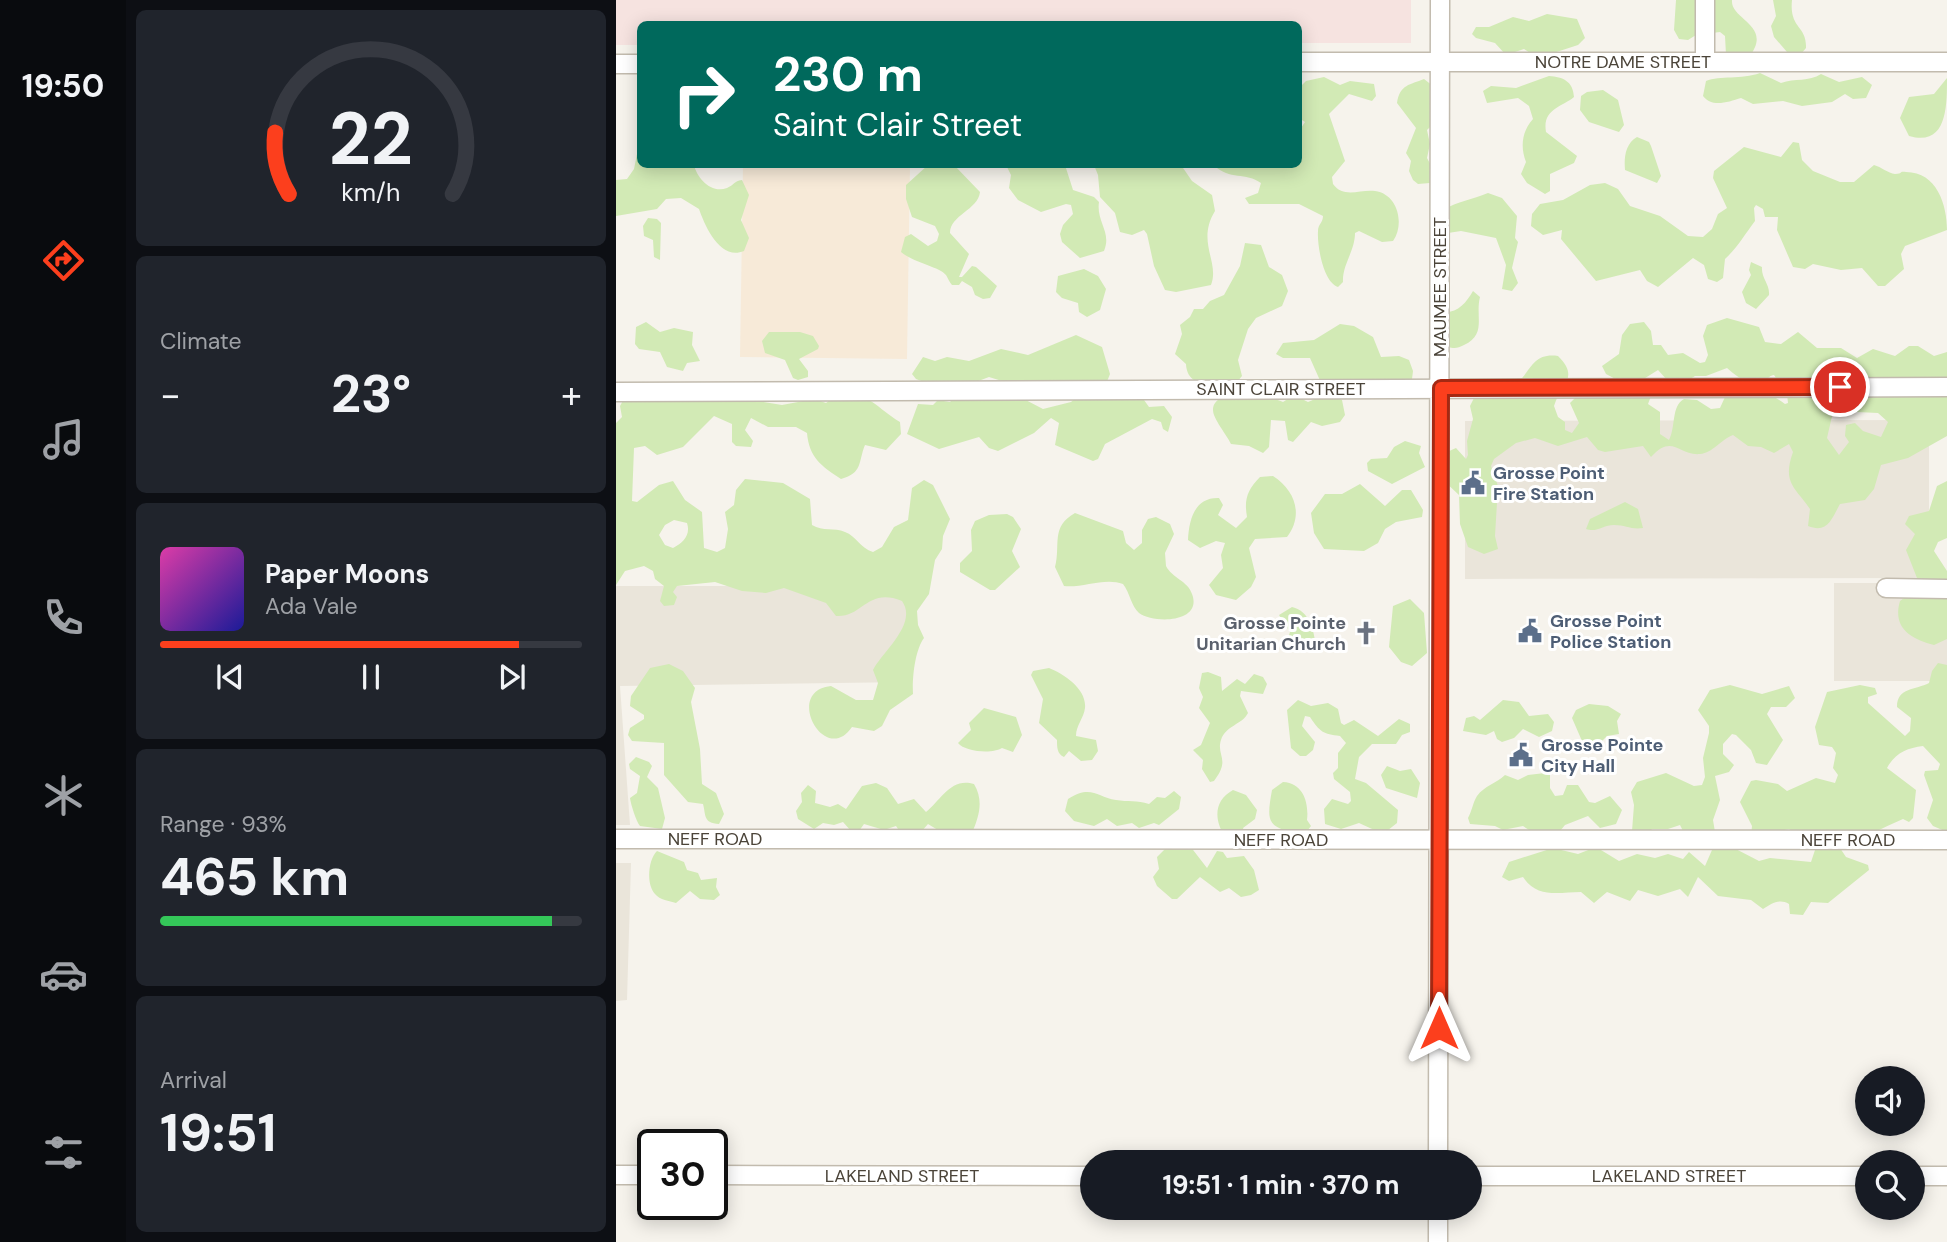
<!DOCTYPE html>
<meta charset="utf-8">
<style>
body{margin:0;font-family:"DM Sans",sans-serif;background:#20242c;color:#f1f3f6;height:100vh;display:flex;flex-direction:column;font-size:26px;white-space:nowrap}
*{box-sizing:border-box;margin:0}
p{font-size:23px;color:#9ea1a6}
.icon{flex:none;width:38px;height:38px;fill:none;stroke:currentColor;stroke-width:2;stroke-linecap:round;stroke-linejoin:round}
.map{position:relative;flex:1;overflow:hidden}
.details{display:flex;flex-direction:column;gap:10px;padding:10px;background:#0d0f14;width:490px}
.details>*{flex:none}
.hud{position:absolute;left:21px;top:21px;width:665px;height:147px;border-radius:10px;box-shadow:0 4px 18px #0003;background:#00695c;color:#fff;overflow:hidden}
.tools{position:absolute;left:1239px;top:1066px;display:grid;gap:14px}
.tools a{display:grid;place-items:center;width:70px;height:70px;border-radius:50%;background:#171b24;box-shadow:0 4px 18px #0003;font-size:35px}
.speed{position:absolute;left:21px;top:1129px;display:flex;gap:14px;font-size:35px;font-weight:700;text-align:center}
.speed>*{display:grid;place-content:center;width:91px;height:91px;border-radius:50%;background:#171b24;box-shadow:0 4px 18px #0003;line-height:1}
.speed .limit{border:4px solid #111;border-radius:10px;background:#fff;color:#111}
.pin{position:absolute;display:grid;place-items:center;width:60px;height:60px;color:#fff;margin:-30px;border:4px solid #fff;border-radius:50%;box-shadow:0 2px 7px #0007}
.me{position:absolute;width:77px;margin:-38px;rotate:0deg;stroke-linejoin:round;filter:drop-shadow(0 0 5px #0008)}
.turn{display:flex;align-items:center;gap:24px;height:147px;padding:0 21px;font-size:32px}
.turn .icon{width:91px;height:91px;stroke-width:2.5}
.turn b{display:block;font-size:49px;line-height:60px}
.big{font-size:52px;font-weight:700;line-height:1.1}
.details .tile{flex:1;display:flex;flex-direction:column;justify-content:center;gap:10px;min-width:0;padding:0 24px;border-radius:10px;background:#20242c}
.details .dial{align-items:center;gap:0}
.dial svg{height:182px;overflow:visible;fill:none;stroke:#363941;stroke-width:7;stroke-linecap:round;text-anchor:middle}
.dial text{fill:#f1f3f6;stroke:none}
.song{display:flex;align-items:center;gap:21px}
.cover{width:84px;height:84px;border-radius:10px;background:linear-gradient(135deg,hsl(320 70% 55%),hsl(240 70% 35%))}
.played{height:7px;border-radius:4px;background:linear-gradient(90deg,#fc3f1d 85%,#363941 85%)}
.keys{display:flex;justify-content:space-around;direction:ltr}
.heat{display:flex;justify-content:space-between;align-items:center;font-size:38px;direction:ltr}
.charge{height:10px;border-radius:5px;background:linear-gradient(90deg,#34c759 93%,#363941 0)}
.trip{position:absolute;left:464px;top:1150px;width:402px;height:70px;border-radius:35px;background:#171b24;box-shadow:0 4px 18px #0003;font-weight:700;line-height:70px;text-align:center}
main{display:flex;flex:1;min-height:0}
.dock{display:flex;flex-direction:column;width:126px;justify-content:space-around;align-items:center;background:#090b0e;color:#9ea1a6}
.dock .icon{width:49px;height:49px}
.dock .current{color:#fc3f1d}
.dock b{font-size:32px;color:#f1f3f6}
.map>svg:first-child{display:block}
.residential{fill:#eae5da}
.commercial{fill:#f7ead8}
.medical{fill:#f6e3e0}
.green{fill:#d2eab5;fill-rule:evenodd}
.lines{fill:none;stroke-linecap:round;stroke-linejoin:round}
.street-casing{stroke:#c2bbae;stroke-width:21}
.street{stroke:#fff;stroke-width:18}
.route-casing{stroke:#a42913;stroke-width:18}
.route{stroke:#fc3f1d;stroke-width:12}
.labels{text-anchor:middle;stroke-width:6;stroke-linejoin:round;paint-order:stroke}
.street-label{font-size:18px;fill:#4b4439;stroke:#fff}
.service-label{font-size:18px;font-weight:bold;fill:#4e5e75;stroke:#fff;text-anchor:start}
.worship-label{font-size:18px;font-weight:bold;fill:#5b616d;stroke:#fff;text-anchor:end}
</style>
<main>
<nav class="dock">
<b>19:50</b>
<svg class="icon current" aria-label="directions" viewBox="0 0 24 24"><path d="M12 3l9 9-9 9-9-9zM9 14v-3h6M13 9l2 2-2 2"/></svg>
<svg class="icon" aria-label="music" viewBox="0 0 24 24"><path d="M9 18V5l10-2v13"/><circle cx="6" cy="18" r="3"/><circle cx="16" cy="16" r="3"/></svg>
<svg class="icon" aria-label="phone" viewBox="0 0 24 24"><path d="M5 4h4l2 5-3 2q2 4 5 5l2-3 5 2v4C11 20 4 13 5 4z"/></svg>
<svg class="icon" aria-label="climate" viewBox="0 0 24 24"><path d="M12 3v18M4 7l16 10M4 17L20 7"/></svg>
<svg class="icon" aria-label="car" viewBox="0 0 24 24"><path d="M5 17H2v-5l4-1 3-4h7l3 4 3 1v5h-3M9 17h6M6 11h13"/><circle cx="7" cy="17" r="2"/><circle cx="17" cy="17" r="2"/></svg>
<svg class="icon" aria-label="filters" viewBox="0 0 24 24"><path d="M4 7h16M4 17h16"/><circle cx="9" cy="7" r="2"/><circle cx="15" cy="17" r="2"/></svg>
</nav>
<section class="details">
<div class="tile dial"><svg viewBox="0 0 100 80">
<path d="M14 69A42 42 0 1 1 86 69"/>
<path d="M14 69A42 42 0 0 1 8 42" stroke="#fc3f1d"/>
<text x="50" y="56" font-size="32" font-weight="700">22</text>
<text x="50" y="72" font-size="11">km/h</text>
</svg></div>
<div class="tile"><p>Climate</p>
<div class="heat"><a>−</a><b class="big">23°</b><a>+</a></div>
</div>
<div class="tile">
<div class="song"><i class="cover"></i><div><b>Paper Moons</b><p>Ada Vale</p></div></div>
<div class="played"></div>
<div class="keys"><svg class="icon" aria-label="previous" viewBox="0 0 24 24"><path d="M18 5L8 12l10 7zM5 5v14"/></svg><svg class="icon" aria-label="pause" viewBox="0 0 24 24"><path d="M8 5v14M16 5v14"/></svg><svg class="icon" aria-label="next" viewBox="0 0 24 24"><path d="M6 5l10 7-10 7zM19 5v14"/></svg></div>
</div>
<div class="tile"><p>Range · 93%</p><b class="big">465 km</b><div class="charge"></div></div>
<div class="tile"><p>Arrival</p><b class="big">19:51</b></div>
</section>
<div class="map">
<svg width="1331" height="1242" viewBox="0 0 1331 1242">
<rect width="100%" height="100%" fill="#f6f3ec"/>
<path class="residential" d="M1313,420V578L849,579V421Z
M1218,583H1331V681H1218Z
M0,586H295L293,682L4,686L14,825H0Z
M0,863H15L11,1000L0,1001Z"/>
<path class="commercial" d="M127,165H294L291,359L124,357Z"/>
<path class="medical" d="M0,0H795V43H683L682,24H24V45H0Z"/>
<path class="green" d="M1060,0H1116C1114,20 1158,25 1133,57L1110,55L1109,36L1104,32L1080,35L1072,40L1063,39L1058,30Z
M1157,0H1176C1173,29 1191,25 1190,48L1184,55L1171,52L1158,37L1155,26L1160,16Z
M931,14L961,19L969,38L962,45L922,58L908,49L890,55L879,43L860,38L856,34L860,27H873L897,17L913,21Z
M1144,73L1165,83C1179,78 1193,82 1205,74L1223,82L1246,77L1256,85L1250,98L1237,99L1229,94L1216,102L1186,106L1167,101L1137,104L1125,98C1112,102 1096,108 1087,96L1090,81C1104,75 1125,80 1144,73Z
M933,76C947,77 957,81 958,97C946,107 926,109 930,132L961,156L958,163L934,174V191L929,194L911,183L905,174L910,162C904,147 906,131 917,119L913,106L902,98L871,103L867,91L875,86L900,88Z
M708,77L724,85L734,81L758,84L760,96L756,101L733,94L713,114L729,161L716,177L717,184C728,199 744,189 759,191C782,194 789,224 777,241L766,242L743,231L739,233C739,251 726,265 727,282L722,287C707,282 701,245 702,231C702,224 707,223 707,216L683,204H633L629,198L642,193L645,183C630,172 613,180 599,166L682,164L683,131L689,122L683,118V88L690,81Z
M1331,78C1331,107 1331,147 1293,136L1284,118L1293,97L1318,94Z
M808,79L817,86L825,116L811,130L814,144L811,158L819,173L814,183L802,184L797,180L793,171L795,161L790,153L800,128L781,103C784,84 794,85 808,79Z
M987,90L1002,100L1008,125L1003,132L973,122L964,110L965,96L971,92Z
M1021,137L1033,142L1035,146L1045,176L1041,183L1009,170C1008,158 1009,144 1021,137Z
M24,139V164L78,165C81,178 95,194 111,188C118,185 118,181 126,180L133,195L125,220L133,238L128,251C104,261 89,226 83,209L65,198L50,199L41,209L0,216V180L11,179L18,169Z
M1177,142L1183,143L1186,160L1197,171L1224,182H1238L1258,165C1265,167 1272,173 1279,174C1288,174 1282,171 1290,172C1321,172 1331,205 1331,230L1289,246L1285,254L1288,269L1269,286H1262L1246,268L1225,270L1197,264L1189,269L1177,267L1161,230L1162,217H1149L1147,209L1140,205L1138,208L1139,221C1129,234 1122,247 1109,259L1107,278L1101,282L1092,279L1088,265L1077,258L1042,287L1031,281L1024,270L980,281L945,239L946,230L927,235L915,226L916,214L924,204L947,200L974,185L989,183L1002,189L1014,206L1044,216L1072,236L1087,237L1096,229L1102,214L1111,208L1097,178L1098,171L1128,147L1165,157Z
M312,165H338L364,192C362,210 334,215 334,233L353,254L343,277H346L356,266L360,267L381,286L374,298L367,299L359,295L356,287L346,281L343,285H336C333,282 332,278 330,275C324,267 296,262 285,252L289,237L295,234L312,246L321,241L323,234L319,226L296,217L290,199V185Z
M390,165H449L457,190L478,197L483,202C480,222 496,232 488,251L464,258L446,242L444,234L447,225L457,214L455,205L450,204L425,212L402,200L393,188L395,175Z
M478,165H565L576,181L596,195L599,211C580,242 604,262 595,285L560,292L549,290L538,266L531,234L528,230L516,235L504,232L499,213L484,197L482,175Z
M872,193L886,198L901,216L899,238L902,242L896,268L902,283L896,291L886,289L890,265L880,238L845,231L832,233L827,210C842,201 856,200 872,193Z
M32,218L41,219L45,223L44,260L38,257L37,240L28,236L27,226Z
M629,243L645,245L653,267L666,275L672,291L666,306L640,318L632,329L622,360L626,376L621,382C602,385 571,390 570,364L559,354L566,334L564,325L574,317L578,309H587L594,301L608,295L624,266Z
M1135,262L1146,267C1145,278 1154,284 1153,295L1140,309L1130,303L1126,292L1135,275L1133,270Z
M468,269L482,276L490,289L484,310L471,317L463,312L462,303L446,298L440,292L442,276Z
M857,291L864,297C859,317 871,334 848,345C842,348 839,349 832,347L827,312C842,313 850,303 857,291Z
M1111,318L1143,327L1149,342L1165,344L1182,332L1201,348H1225L1241,358L1257,349L1279,356L1293,346H1302L1318,356L1331,352V436L1292,458L1265,465L1258,489L1249,500L1224,504C1216,518 1212,534 1192,526L1194,509C1179,487 1166,483 1177,452L1173,444L1158,453L1145,447L1132,446L1117,435C1104,440 1097,453 1084,454C1062,456 1057,433 1035,457L1027,446L989,452L982,450L971,437L942,446L919,438L900,443L878,459L875,466L882,486L879,536L882,549L868,554L852,547L844,524L843,495L827,480L831,452L840,448L850,459L852,455L851,441L857,419L854,406L862,390L902,383C916,368 918,353 942,356C964,378 945,383 938,406L942,417L949,422V430L956,433L963,423L954,403L960,397L1007,383L990,374L986,366L1003,354L1006,335L1014,324L1028,322L1035,331L1037,345H1045L1052,355L1067,353L1084,363L1089,362L1092,355L1087,336L1091,325ZM1111,368C1119,375 1135,389 1149,381C1152,379 1154,375 1158,375L1171,394L1172,403L1169,404C1152,390 1130,392 1109,397L1104,408L1095,409L1081,400L1068,399C1055,406 1060,427 1053,440L1044,434V412L1032,404L1035,396L1026,380L1042,370L1052,381H1071L1079,376H1090ZM1225,393L1254,395L1243,401L1241,412L1262,413L1272,422L1265,437L1247,431L1239,423L1230,425L1229,436L1233,442L1223,455L1211,438L1217,412L1227,404L1222,401Z
M30,322L44,332L58,328L77,332L76,345L84,361L71,363L67,371L51,367L44,352L23,349L19,344L20,327Z
M724,324L738,326L757,337L765,357L783,356L793,360L797,371L796,379L706,385L694,358H667L660,354L667,343L698,340Z
M153,332H184L197,336L203,346L202,349L183,359L192,371V377L182,380L177,378L169,360L149,353L146,341Z
M460,335L486,347L494,374L490,384L511,398L528,400L533,407L548,406L556,417L552,432L547,429L545,422L536,419L489,444L482,459L477,461L439,445L443,423L435,418L418,433L382,451L373,448L363,437L323,449L291,434L302,404L317,405L322,400L334,402L341,395L300,379L296,374L307,357L319,361L331,357L353,361L385,349L412,355ZM373,377L399,385L413,380L462,396L455,402L427,409L402,396L357,383Z
M227,391C255,395 261,408 284,422L285,434L270,450L249,445C242,462 247,473 225,479C205,466 193,457 191,433L180,427H152L135,418L129,430L137,441L135,447L120,446L116,442V424L98,416L67,447L41,455L29,446L18,448L16,501L21,502L43,485L57,481L69,500L86,512L88,548L101,552L109,548L112,529L109,512L118,505L120,490L129,479L167,483L194,499L196,525C207,532 218,527 229,532C240,536 244,548 257,552L266,547L278,527L292,520L296,488L308,480L317,485L334,519L327,536L326,549L319,560L313,594L301,611L302,625L308,638C299,650 296,678 297,694L274,710L266,726L258,731L236,727C209,767 167,691 215,686L240,700H257L262,683L257,670C267,651 302,624 286,601C251,587 247,618 220,616L210,603L168,588L150,593L126,591L99,582L61,586L57,592L61,597L58,605L48,606L44,601L48,586L39,579L37,571L28,566L9,571L0,585V423L6,417L4,406L10,395L78,396L94,402L124,394L142,401L166,405L198,399L210,403ZM58,520L71,523C75,535 67,543 57,548L49,545L43,535L49,525Z
M711,394L726,400L729,415L724,422L706,426L695,422L677,442L672,440L669,421L655,420L653,447L647,453L633,446L615,444C611,435 597,419 597,410C597,386 654,396 667,402L678,395L692,402Z
M789,441L805,446L803,453L809,467L776,484L752,471L751,463L755,459L771,458L778,447Z
M657,476C679,490 688,515 671,537L639,539L633,548L640,577L635,587L620,600L600,595L593,585L607,568L605,555L609,543L600,541L584,548L572,540C573,519 579,497 603,498L607,505L602,515L620,528L631,517C628,500 631,490 644,477Z
M1331,481V538L1322,542L1318,551L1331,571V639L1318,645C1295,639 1276,628 1284,601L1307,584L1301,578L1290,550L1299,534L1289,524L1293,516L1313,511L1321,486Z
M744,484L769,506L786,490H795L807,510L806,517L780,522L769,529L762,543L748,551L708,549L698,533L695,513L709,494H726Z
M1009,502L1022,509L1027,528C1015,530 1010,525 998,525C987,525 981,533 970,529L974,519Z
M459,513L507,531L510,543L518,550L526,543V530L532,519L540,517L554,524L558,534L549,553L550,566C556,578 572,581 576,594C587,623 538,624 523,613C515,606 514,593 507,584C489,577 467,588 448,586L439,567C445,545 434,527 459,513Z
M391,514L397,517L405,529L396,551L404,567L379,590H374L344,572V563L356,551L355,530L359,521L373,515Z
M794,599L808,613L811,653L796,666L785,662L773,647L777,606Z
M676,607C694,611 698,631 700,647L692,652L671,642L674,632L663,615Z
M1322,663L1331,665V832L1317,826L1311,818L1317,800L1308,775L1309,771L1322,770L1324,764L1307,746C1291,748 1279,753 1271,768L1300,790L1297,818L1293,822L1287,819C1266,828 1246,839 1224,848L1230,857L1252,865L1253,870L1212,903L1195,902L1187,915L1174,914L1173,904C1163,898 1155,904 1147,909L1135,900L1102,896L1082,877L1072,897L1064,889L1042,896L1022,890L1014,901L991,892L978,903L965,892C943,892 922,899 907,877L893,881L886,877L893,862L937,848L962,854L980,847L1003,861L1021,854L1039,858L1052,854L1067,859L1073,852L1089,866L1096,850L1068,833L1064,825L1052,829H1036L1033,833L1019,834L1016,831L1018,805L1015,792L1021,782L1050,773L1078,786L1086,785L1089,777L1087,758L1093,733V726L1082,710L1094,690L1114,685L1146,694L1173,686L1179,698L1170,707H1155L1151,714L1167,740L1151,765L1140,763L1135,750L1120,735L1116,734L1107,744V754L1118,765L1113,772L1099,776L1104,800L1097,820L1099,832L1114,846L1143,861L1154,858L1195,862L1200,847L1173,829L1135,837L1136,826L1124,802L1135,781L1140,780L1162,784L1171,791L1200,778L1219,783L1222,775L1217,768L1220,753L1216,747L1203,745L1199,727L1211,692L1244,685L1259,688L1261,694L1252,697V703L1289,736L1294,731L1295,718L1281,707C1281,687 1300,690 1313,683L1316,671Z
M53,664L67,671L79,688L75,702L84,749L86,784L100,793L108,814L103,824C87,823 90,815 87,804L72,802L48,775V743L16,741L12,735L14,728L28,719V715L14,706L15,696L34,668Z
M433,668C448,674 471,689 469,708C468,718 460,725 460,736L480,740L482,751L476,760L465,761L453,751L448,757C441,754 441,747 441,740L423,723L427,699L415,675L417,671Z
M592,672L605,677L606,691L621,679L629,684L638,674L647,677L651,684L647,694L625,691L624,696L632,713C626,725 610,725 605,740C600,756 615,759 598,781L594,782L586,769L587,760L577,750L585,745L594,723L583,708L587,697L583,688L586,673Z
M682,700L695,706L712,703L722,709L725,723L728,725L738,720L762,736L783,719L794,724V732L786,735L780,744H756L743,757L739,779L750,783L782,810L781,823L767,834L743,823L725,829L709,824L708,809L716,799L732,804L735,801L734,792L718,779L717,773L722,768V753L730,743L724,736C707,734 704,732 694,717L689,716L686,726L699,742L697,750L690,756H684L675,748L671,710Z
M887,700L903,702L913,716L932,714L938,722L936,731L923,737L907,729L898,738L886,742L881,739L878,731L870,735L847,731L850,718L858,716L864,720Z
M973,704L992,706L1005,714L1001,721L1003,734L991,736L982,745L966,741L956,718L960,710Z
M368,708L400,717L406,735L397,752L386,748C377,754 349,752 342,743L355,730L353,723Z
M20,757L33,762L36,766L31,777L42,788L49,818L46,829L24,826C20,821 15,805 14,798L21,793L24,776L14,769L13,764Z
M771,766L784,771L795,769L804,783L801,798L770,788L765,775Z
M929,773L934,775V788L939,796L947,795L951,785H962L973,802L979,803L994,796L1006,810L1000,824L984,828L972,816L949,825L944,831L919,834L907,826L887,830L879,826L854,824L852,818C856,811 857,802 861,796C868,786 881,783 889,775L902,780L912,775Z
M667,782C688,783 693,804 691,820L695,826L688,835C651,827 650,824 656,790Z
M260,783L271,788L282,804L298,799L310,812C325,800 335,777 358,784C368,801 363,816 356,833L330,835L312,824L305,832H284L280,826L268,830L248,824L243,831H235L227,822L218,825L207,823L198,829L182,819L180,811L186,802L185,793L192,785L200,791L199,803L214,807L222,804L230,809L246,786Z
M617,790L630,795L641,810L639,819L627,828L628,832L610,838C598,821 597,801 617,790Z
M558,791L565,797L563,809L543,825L538,823L523,828L516,823L501,826L491,819L478,826L458,821L449,811L452,799C475,784 481,797 500,800C512,802 521,800 533,804L541,797L549,798Z
M553,845L574,846L591,868L601,851L607,852L611,858L628,856L638,870L643,890L635,895L625,897L613,888L604,892L584,877L561,899H556L541,886L537,877L543,869L541,857Z
M41,851L68,862L71,870L82,873L85,880L101,878L100,887L104,895L98,900L84,899L74,891L60,903C53,901 44,900 39,894C30,884 32,860 41,851Z"/>
<g class="lines">
<g class="street-casing">
<path id="street" d="M682,62H1331
M1089,62V0
M0,64H24
M0,392L1331,387
M1270,588L1331,589
M0,839L1331,840
M822,1162L824,0
M0,1175H37
M96,1175L476,1176
M854,1176H1251
M1297,1176H1331
M822,1242V1208"/>
</g>
<use href="#street" class="street"/>
</g>
<g class="lines">
<g class="route-casing">
<path id="route" d="M823,1028L825,388L1224,387"/>
</g>
<use href="#route" class="route"/>
</g>
<defs>
<g id="civic-bare" transform="scale(1.89)"><path d="M-.6-6.5H3V-4.5H.6V-3L4-1V1h2V6H-6V1h2V-1L-.6-3ZM-1.2 2.5V6h2.4V2.5Z" fill="#5c6f8a" stroke="#fff" stroke-width="2.5" paint-order="stroke"/></g>
<g id="church-bare" transform="scale(1.89)"><path d="M-1.2-6h2.4v3.5h3.3v2.4h-3.3V6h-2.4V-.1h-3.3v-2.4h3.3Z" fill="#6b7280" stroke="#fff" stroke-width="2.5" paint-order="stroke"/></g>
</defs>
<g fill-rule="evenodd">
<use href="#civic-bare" x="857" y="483"/>
<use href="#civic-bare" x="914" y="631"/>
<use href="#church-bare" x="750" y="633"/>
<use href="#civic-bare" x="905" y="755"/>
</g>
<g class="labels">
<g class="street-label">
<text x="1007" y="68">NOTRE DAME STREET</text>
<text transform="translate(824 287) rotate(-90)" y="6">MAUMEE STREET</text>
<text x="665" y="395">SAINT CLAIR STREET</text>
<text x="99" y="845">NEFF ROAD</text>
<text x="665" y="846">NEFF ROAD</text>
<text x="1232" y="846">NEFF ROAD</text>
<text x="286" y="1182">LAKELAND STREET</text>
<text x="1053" y="1182">LAKELAND STREET</text>
</g>
<g class="service-label">
<text x="877" y="479">Grosse Point<tspan x="877" dy="21">Fire Station</tspan></text>
<text x="934" y="627">Grosse Point<tspan x="934" dy="21">Police Station</tspan></text>
<text x="925" y="751">Grosse Pointe<tspan x="925" dy="21">City Hall</tspan></text>
</g>
<g class="worship-label">
<text x="730" y="629">Grosse Pointe<tspan x="730" dy="21">Unitarian Church</tspan></text>
</g>
</g>
</svg>
<div class="tools">
<a><svg class="icon" aria-label="sound" viewBox="0 0 24 24"><path d="M4 9h4l5-4v14l-5-4H4zM17 9q2 3 0 6"/></svg></a>
<a><svg class="icon" aria-label="search" viewBox="0 0 24 24"><circle cx="10" cy="10" r="6"/><path d="M15 15l6 6"/></svg></a>
</div>
<div class="speed"><div class="limit">30</div></div>
<div class="pin" style="left:1224px;top:387px;background:#d93025"><svg class="icon" aria-label="arrive" viewBox="0 0 24 24"><path d="M6 21V4h12l-3 4 3 4H6"/></svg></div>
<svg class="me" style="left:823px;top:1028px" viewBox="-20 -20 40 40"><path d="M0-17L14 15 0 8-14 15z" fill="#fc3f1d" stroke="#fff" stroke-width="4"/></svg>
<div class="trip">19:51 · 1 min · 370 m</div>
<div class="hud">
<div class="turn"><svg class="icon" aria-label="right" viewBox="0 0 24 24"><path d="M7 20v-9h11M14 6l5 5-5 5"/></svg><div><b>230 m</b>Saint Clair Street</div></div>
</div>
</div>
</main>
